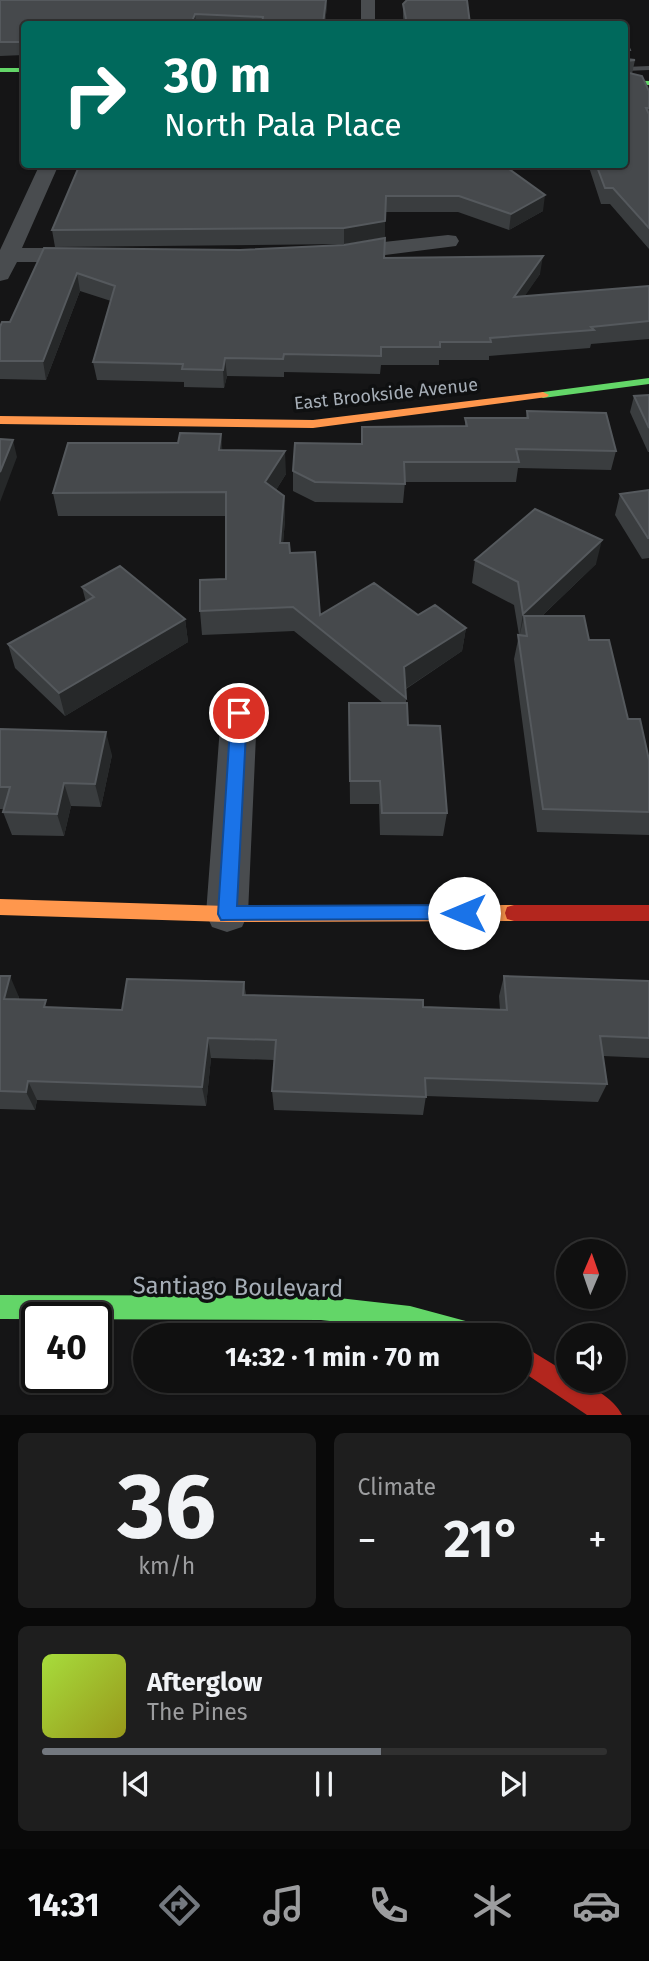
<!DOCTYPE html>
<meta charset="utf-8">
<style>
body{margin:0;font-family:"Fira Sans",sans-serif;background:#1e1e1e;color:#f1f3f6;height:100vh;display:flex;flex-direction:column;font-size:26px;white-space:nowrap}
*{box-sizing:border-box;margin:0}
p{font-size:23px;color:#9c9d9f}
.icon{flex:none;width:38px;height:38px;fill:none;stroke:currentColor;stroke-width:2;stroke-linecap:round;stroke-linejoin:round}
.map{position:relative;height:1415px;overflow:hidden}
.side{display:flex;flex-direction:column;gap:18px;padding:18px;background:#090909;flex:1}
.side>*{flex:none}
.hud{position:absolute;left:21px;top:21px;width:607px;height:147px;border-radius:7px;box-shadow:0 2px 5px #0004,0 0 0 2px #303030;background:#00695c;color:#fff;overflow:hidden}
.needle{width:46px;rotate:2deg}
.tools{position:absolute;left:556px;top:1239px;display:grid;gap:14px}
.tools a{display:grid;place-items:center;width:70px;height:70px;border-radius:50%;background:#101010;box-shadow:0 2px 5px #0004,0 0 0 2px #303030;font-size:35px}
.speed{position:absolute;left:21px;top:1302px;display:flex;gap:14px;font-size:35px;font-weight:700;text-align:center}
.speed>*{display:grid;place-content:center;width:91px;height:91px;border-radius:50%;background:#101010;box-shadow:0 2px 5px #0004,0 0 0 2px #303030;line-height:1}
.speed .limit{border:4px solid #111;border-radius:10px;background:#fff;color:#111}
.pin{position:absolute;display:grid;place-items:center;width:60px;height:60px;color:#fff;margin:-30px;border:4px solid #fff;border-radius:50%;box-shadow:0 2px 7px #0007}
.me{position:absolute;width:77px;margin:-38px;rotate:270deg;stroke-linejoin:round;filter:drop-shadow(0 0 5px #0008)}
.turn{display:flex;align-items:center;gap:24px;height:147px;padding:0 28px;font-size:32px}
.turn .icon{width:91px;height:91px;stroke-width:2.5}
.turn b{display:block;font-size:49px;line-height:60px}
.big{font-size:52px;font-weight:700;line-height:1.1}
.side .tile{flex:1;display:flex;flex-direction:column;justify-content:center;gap:10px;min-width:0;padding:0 24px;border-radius:10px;background:#1e1e1e}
.side .dial{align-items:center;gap:0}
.dial b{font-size:91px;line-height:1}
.song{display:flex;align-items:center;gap:21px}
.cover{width:84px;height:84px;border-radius:10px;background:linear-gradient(135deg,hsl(80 70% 55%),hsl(60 70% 35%))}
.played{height:7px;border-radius:4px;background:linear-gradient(90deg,#73787f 60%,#303030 60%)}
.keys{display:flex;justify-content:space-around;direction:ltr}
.heat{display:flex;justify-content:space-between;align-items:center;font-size:38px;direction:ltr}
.side .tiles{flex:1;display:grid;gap:18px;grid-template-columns:1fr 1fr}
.tile:last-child{grid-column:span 2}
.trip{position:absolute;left:133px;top:1323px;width:399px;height:70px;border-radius:35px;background:#101010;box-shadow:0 2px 5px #0004,0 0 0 2px #303030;font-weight:700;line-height:70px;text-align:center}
.dock{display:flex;height:112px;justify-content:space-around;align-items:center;background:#060606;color:#9c9d9f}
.dock .icon{width:49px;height:49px}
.dock .selected{color:#73787f}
.dock b{font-size:32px;color:#f1f3f6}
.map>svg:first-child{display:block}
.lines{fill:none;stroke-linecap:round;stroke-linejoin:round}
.lane{fill:#494c4f;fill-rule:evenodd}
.street{fill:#494c4f;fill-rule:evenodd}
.fast{fill:#63d668;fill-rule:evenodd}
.slow{fill:#ff974d;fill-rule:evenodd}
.jam{fill:#b3261e;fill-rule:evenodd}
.wall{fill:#3a3d3f}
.shaded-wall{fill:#262829}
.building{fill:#46494c;stroke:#55595d;stroke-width:2}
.route{fill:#1a73e8;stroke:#114b97;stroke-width:2}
.labels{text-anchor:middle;stroke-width:7;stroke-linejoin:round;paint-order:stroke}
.far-street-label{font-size:18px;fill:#a6aeb7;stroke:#0f1011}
.near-street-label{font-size:24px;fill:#a6aeb7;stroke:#0f1011}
</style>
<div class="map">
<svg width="649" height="1415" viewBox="0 0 649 1415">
<rect width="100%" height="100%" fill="#151516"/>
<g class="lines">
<path class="lane" d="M649,66V70L625,71V67Z"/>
<path class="street" d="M361,0H375V24H361Z
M40,164H59L22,248H86L97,255L86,262H17L8,279L0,281V250Z
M448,235L456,236L459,241L456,246L338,261L327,254L338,247Z
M239,700L251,704L257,713L248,914L242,927L227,932L212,927L206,914L221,713L227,704Z"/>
<path class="fast" d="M0,68H24V72H0Z
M625,80L649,81V85L625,84Z
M649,378V384L543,398L537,395L543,392Z
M0,1295L321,1296L410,1306L473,1323L482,1326L485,1335H430L410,1330L321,1320L0,1319Z"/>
<path class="slow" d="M543,392L549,395L547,397L313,428L0,424V416L313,420Z
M0,899L227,906L514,905L521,907L523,913L521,919L514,921L227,922L0,915Z"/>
<path class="jam" d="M514,905H649V921H514L507,919L505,913L507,907Z
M520,1344L569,1374V1381C586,1381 615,1399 622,1415H587L520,1370Z"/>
</g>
<path class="wall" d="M0,0L327,5L325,24H24V55L0,56Z
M403,4L470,24H404L403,17Z
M625,39L628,59L635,60L632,74L649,91V249L610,204H601L588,164H625Z
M502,164L543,211L509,230L458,212H385V237L344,244L55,247L52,230Z
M44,248L384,258L540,274L524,296L649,286V339L591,344L590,348L489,356V360H439V365H381L380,374L284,372V377L227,376L224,388L184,387V382L97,380L93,362L111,301L80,291L46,380L0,379V327L10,322Z
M649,395V452H648L630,412L634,396Z
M527,411L616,451L611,470L518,468L516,482H405L403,503L315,502L293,491V471L361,444L362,427L465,426V418H526Z
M221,434L222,450L286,474L276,490L284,496L285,520L283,543L290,553L320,615H418L466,628L462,651L406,689V703L408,725L447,813L443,836L380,835L379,804H350L349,703H383L294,631L202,635L200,611L226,579V516H58L53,493L178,443Z
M649,490V558L642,559L615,515L620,494Z
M475,560L596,564L542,616L589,640L649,760V835L537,832L514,659L519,635L514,605L472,583Z
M82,587L185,619L188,642L65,716L15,668L8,644L86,602Z
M0,729L112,755L101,807L71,806L64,836L12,835L3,812L4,809H0Z
M0,976L19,997V1000L49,1007L122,1010L244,982L246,995L423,1007L500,1010L499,996L504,976L649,981V1058L603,1056L607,1084L598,1102L426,1096L423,1115L274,1110L272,1091L274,1060L211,1058L206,1106L37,1100L35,1110L0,1109Z"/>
<path class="shaded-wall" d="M326,0L327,5L325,24H323Z
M195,14L196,24H191Z
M630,50L628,61H626V51Z
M545,195L543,211L509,230L511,214Z
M385,221V237L344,244V228Z
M543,256L540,274L512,315L514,297Z
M77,273L80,291L46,380L43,361Z
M225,358L227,376L224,388L223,370Z
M221,434L223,457L219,450Z
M13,440L17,457L0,502V472Z
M285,451L286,474L266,506L265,482Z
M284,496L285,520L281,567L280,543Z
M602,540L596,564L526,631L524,616L519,638L523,614Z
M185,619L188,642L65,716L59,693Z
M466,628L462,651L402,691L404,667Z
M106,732L112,755L101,807L95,784Z
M64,783L71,806L64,836L57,814Z
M10,976L19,997L14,1019L4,999Z
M208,1038L211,1058L206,1106L202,1087Z
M28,1081L37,1100L35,1110L26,1092Z"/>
<path class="building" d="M0,0H326L323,24H262L263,17L195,14L191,24H24V42H0Z
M407,0H467L470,24H407L403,4Z
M625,39L630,50L626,51V59L635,60L626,61L625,72L642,76L649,91V108H646L649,114V228L613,188H605L596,164H625Z
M80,164H502L545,195L511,214L459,196H386L385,221L344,228L52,230Z
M385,238L384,258L543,256L514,297L649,286V321L591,327L594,330L490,338L491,342H440V347H381V356L284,354L283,359L225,358L223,370L182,369L183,364L93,362L115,286L77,273L43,361H0V327L2,322H10L44,248L240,250L344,245Z
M649,395V428L634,396Z
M527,411L606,413L616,451L516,449L519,462H404L405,484L315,482L293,471L295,443L362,444V427L467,426L465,418H528Z
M180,433L221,434L219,450L285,451L265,482L284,496L280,543H289L290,553L315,552L320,615L374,583L418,615L435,605L466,628L404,667L406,698L293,607L200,611V580L226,579V492L53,493L68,443H178Z
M0,439L13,440L0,472Z
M649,490V538H648L620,494Z
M535,509L602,540L523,614L518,582L475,560Z
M120,566L185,619L59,693L8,644L94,597L82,587Z
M524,616H584L589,640H609L628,719H640L649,760V812L543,809L518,635L527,636Z
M349,703H407L408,725L440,726L447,813H382L380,781H350Z
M0,729L106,732L95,784L64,783L57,814L3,812L10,787H0Z
M0,976H10L4,999L46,1000L44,1007L122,1010L127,979L244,982L243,995L423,1000V1007L507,1010L504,976L649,981V1038L600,1036L607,1084L425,1078L426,1097L272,1091L276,1040L208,1038L202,1087L28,1081L26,1092L0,1091Z"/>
<path class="route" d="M239,707L247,713L237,906L464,905L471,908L474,913L471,919L221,920L218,914L231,713Z"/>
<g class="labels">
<g class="far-street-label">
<text transform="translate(386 394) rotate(-6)" y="6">East Brookside Avenue</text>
</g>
<g class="near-street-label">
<text transform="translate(238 1287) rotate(1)" y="8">Santiago Boulevard</text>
</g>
</g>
</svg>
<div class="tools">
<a><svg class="needle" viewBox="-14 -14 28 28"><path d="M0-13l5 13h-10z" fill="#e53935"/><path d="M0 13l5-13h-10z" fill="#9c9d9f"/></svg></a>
<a><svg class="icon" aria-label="sound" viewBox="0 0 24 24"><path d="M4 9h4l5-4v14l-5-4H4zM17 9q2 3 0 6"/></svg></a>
</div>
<div class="speed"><div class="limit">40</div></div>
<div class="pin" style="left:239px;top:713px;background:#d93025"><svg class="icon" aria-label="arrive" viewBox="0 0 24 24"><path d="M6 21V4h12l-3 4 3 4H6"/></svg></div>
<svg class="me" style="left:464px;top:913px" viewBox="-20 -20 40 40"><circle r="19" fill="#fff"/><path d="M0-13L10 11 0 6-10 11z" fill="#1a73e8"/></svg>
<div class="trip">14:32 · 1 min · 70 m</div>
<div class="hud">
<div class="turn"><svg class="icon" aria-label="right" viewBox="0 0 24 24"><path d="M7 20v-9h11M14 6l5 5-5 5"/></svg><div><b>30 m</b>North Pala Place</div></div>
</div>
</div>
<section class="side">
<div class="tiles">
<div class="tile dial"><b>36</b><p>km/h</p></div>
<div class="tile"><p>Climate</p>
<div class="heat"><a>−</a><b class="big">21°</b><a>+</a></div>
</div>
<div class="tile">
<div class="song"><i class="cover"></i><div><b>Afterglow</b><p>The Pines</p></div></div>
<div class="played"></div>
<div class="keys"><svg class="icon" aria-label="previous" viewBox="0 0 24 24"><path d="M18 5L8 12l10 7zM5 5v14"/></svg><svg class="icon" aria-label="pause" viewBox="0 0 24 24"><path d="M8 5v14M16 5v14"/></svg><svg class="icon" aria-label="next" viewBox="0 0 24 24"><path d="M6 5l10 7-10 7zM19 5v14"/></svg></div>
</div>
</div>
</section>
<nav class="dock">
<b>14:31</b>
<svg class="icon selected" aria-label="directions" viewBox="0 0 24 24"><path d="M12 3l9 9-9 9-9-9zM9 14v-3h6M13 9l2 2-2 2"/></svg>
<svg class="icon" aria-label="music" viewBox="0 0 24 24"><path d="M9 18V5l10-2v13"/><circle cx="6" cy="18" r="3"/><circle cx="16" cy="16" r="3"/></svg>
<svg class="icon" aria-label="phone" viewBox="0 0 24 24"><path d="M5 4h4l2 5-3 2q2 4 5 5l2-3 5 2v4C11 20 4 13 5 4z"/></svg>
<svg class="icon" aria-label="climate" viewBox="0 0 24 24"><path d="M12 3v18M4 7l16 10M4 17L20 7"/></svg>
<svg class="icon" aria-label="car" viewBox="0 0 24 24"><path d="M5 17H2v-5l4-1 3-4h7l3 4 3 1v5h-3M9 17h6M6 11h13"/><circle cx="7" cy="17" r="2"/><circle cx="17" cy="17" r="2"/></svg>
</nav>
